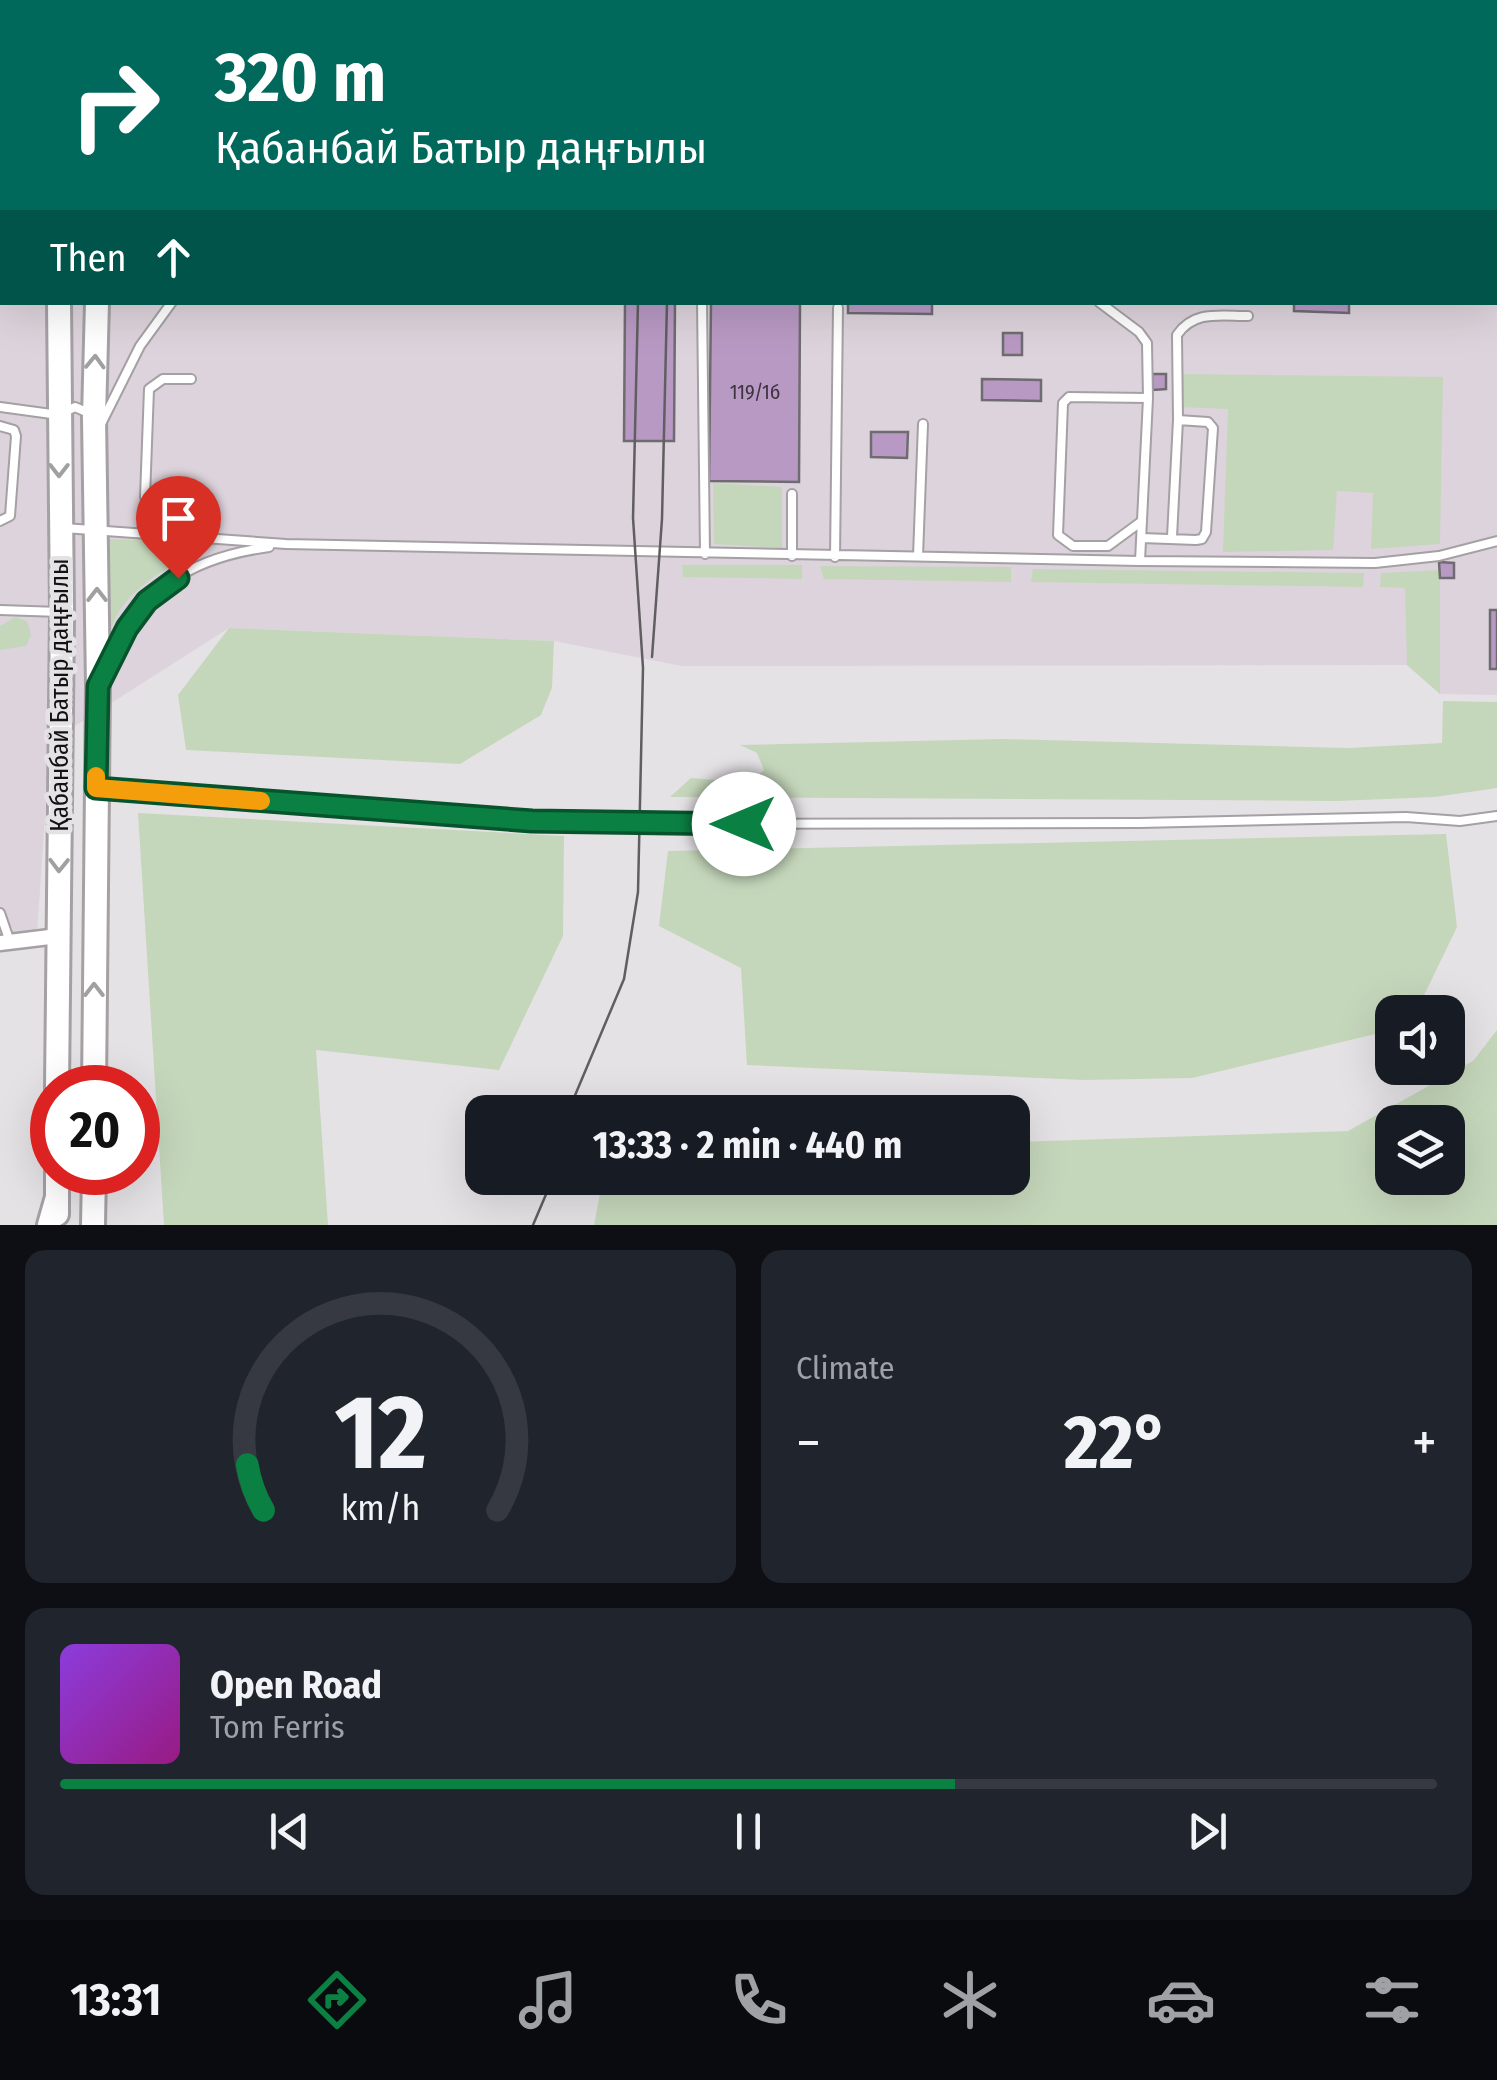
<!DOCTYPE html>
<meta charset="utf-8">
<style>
body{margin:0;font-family:"Fira Sans Condensed",sans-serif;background:#20242c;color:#f1f3f6;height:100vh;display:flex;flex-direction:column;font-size:38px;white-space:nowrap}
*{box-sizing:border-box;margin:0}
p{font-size:32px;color:#9ea1a6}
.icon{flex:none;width:55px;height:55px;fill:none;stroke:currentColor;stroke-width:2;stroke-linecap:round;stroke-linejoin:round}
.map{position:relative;height:1225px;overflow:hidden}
.sheet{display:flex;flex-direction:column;gap:25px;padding:25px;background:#0d0f14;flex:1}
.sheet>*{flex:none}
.hud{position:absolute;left:0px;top:0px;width:1498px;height:305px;box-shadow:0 10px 40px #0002;background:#00695c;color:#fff;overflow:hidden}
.fabs{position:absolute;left:1375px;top:995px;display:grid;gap:20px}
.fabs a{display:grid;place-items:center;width:90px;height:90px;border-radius:20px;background:#171b24;box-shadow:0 10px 40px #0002;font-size:50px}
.speed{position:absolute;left:30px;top:1065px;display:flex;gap:20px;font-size:50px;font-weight:700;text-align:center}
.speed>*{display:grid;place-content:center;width:130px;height:130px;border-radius:50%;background:#171b24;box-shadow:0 10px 40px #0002;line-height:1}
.speed .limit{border:15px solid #d22;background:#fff;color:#111}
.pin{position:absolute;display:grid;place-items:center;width:85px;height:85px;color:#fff;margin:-102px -42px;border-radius:50% 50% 50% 0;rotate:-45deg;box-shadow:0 0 10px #0007}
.pin .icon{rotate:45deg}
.me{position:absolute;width:110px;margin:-55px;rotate:270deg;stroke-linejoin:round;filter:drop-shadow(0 0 8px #0008)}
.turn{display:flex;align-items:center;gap:35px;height:210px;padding:0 50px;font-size:45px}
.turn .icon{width:130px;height:130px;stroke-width:2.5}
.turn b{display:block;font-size:70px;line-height:85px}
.then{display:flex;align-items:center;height:95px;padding:0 50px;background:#0003;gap:20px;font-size:38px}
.big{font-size:75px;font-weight:700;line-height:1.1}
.sheet .tile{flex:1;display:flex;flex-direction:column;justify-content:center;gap:15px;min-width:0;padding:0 35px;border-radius:20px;background:#20242c}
.sheet .dial{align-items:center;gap:0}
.dial svg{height:260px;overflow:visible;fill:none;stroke:#363941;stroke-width:7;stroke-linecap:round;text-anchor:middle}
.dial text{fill:#f1f3f6;stroke:none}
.song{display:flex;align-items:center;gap:30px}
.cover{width:120px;height:120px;border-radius:15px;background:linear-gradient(135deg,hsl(270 70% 55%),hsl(310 70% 35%))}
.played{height:10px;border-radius:5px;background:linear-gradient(90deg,#0b8043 65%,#363941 65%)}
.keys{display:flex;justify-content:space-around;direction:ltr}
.heat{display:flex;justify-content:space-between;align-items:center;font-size:55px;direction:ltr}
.sheet .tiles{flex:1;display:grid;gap:25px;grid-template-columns:1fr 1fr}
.tile:last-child{grid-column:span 2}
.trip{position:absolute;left:465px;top:1095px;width:565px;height:100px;border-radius:20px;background:#171b24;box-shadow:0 10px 40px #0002;font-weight:700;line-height:100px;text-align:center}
.tab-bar{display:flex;height:160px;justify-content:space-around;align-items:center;background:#090b0e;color:#9ea1a6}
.tab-bar .icon{width:70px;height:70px}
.tab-bar .current{color:#0b8043}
.tab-bar b{font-size:45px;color:#f1f3f6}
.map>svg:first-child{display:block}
.built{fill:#ddd3dc;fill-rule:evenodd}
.green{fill:#c5d7bb;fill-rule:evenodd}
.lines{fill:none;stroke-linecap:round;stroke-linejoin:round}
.taxiway{stroke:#a2a0a2;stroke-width:38}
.building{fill:#b899c3;stroke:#6e6c6f;stroke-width:2.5}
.service-casing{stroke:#a4a0a3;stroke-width:12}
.minor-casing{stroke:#a4a0a3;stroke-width:19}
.primary-casing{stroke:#a4a0a3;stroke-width:28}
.trunk-casing{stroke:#a4a0a3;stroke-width:28}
.service{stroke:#fff;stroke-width:8}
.minor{stroke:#fff;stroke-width:14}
.primary{stroke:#fff;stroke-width:22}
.trunk{stroke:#fff;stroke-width:22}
.tram{stroke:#605e60;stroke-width:2.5}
.oneway{stroke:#a1a0a1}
.route-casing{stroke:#07532c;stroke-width:25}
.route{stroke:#0b8043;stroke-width:18}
.slow{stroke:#f59e0b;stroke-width:18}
.labels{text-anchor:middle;stroke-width:9;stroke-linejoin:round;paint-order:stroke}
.number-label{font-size:20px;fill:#3c343f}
.street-label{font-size:25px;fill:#131213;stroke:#e5e2e5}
</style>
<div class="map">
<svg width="1497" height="1225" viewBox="0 0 1497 1225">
<rect width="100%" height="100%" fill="#e5e2e5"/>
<path class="built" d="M0,0H1497V695L1440,694L1407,665L682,666L554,641L229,628L50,742L37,934L0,936ZM2,2H1495V302H2Z"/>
<path class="green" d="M1177,374L1443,377L1440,544L1371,549L1373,493L1337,491L1333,550L1223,552L1228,409L1178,407Z
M713,483L782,487V548L714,544Z
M106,539L222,543C184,556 126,585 112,626L105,627Z
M682,565H802V579L683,577Z
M820,566L1011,567V582L824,579Z
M1033,569L1364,573L1363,587L1031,582Z
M1439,570L1440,578V694L1407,665L1405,588L1380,587L1381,573Z
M15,617L27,621L31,635L26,646L0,650V626Z
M229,628L554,641L552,688L541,715L460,764L186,750L178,695Z
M1443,701L1497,702V788L1435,797L1337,801L670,797L691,778L750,783L764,770L757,753L740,745L1002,739L1348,748L1442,743Z
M138,813L564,836L563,936L499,1070L316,1050L328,1225H164Z
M1446,834L1457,927L1416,1012H1392V1030L1192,1078L1085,1080L747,1065L741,968L659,926L668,851Z
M1497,1030V1225H594L603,1178H1012L1013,1142L1348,1131L1473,1061ZM1392,1122H1448V1178H1392Z"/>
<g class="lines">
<path class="taxiway" d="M1014,2V0
M1439,2V0"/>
</g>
<path class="building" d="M559,0H748V2H562Z
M625,302H675L674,441H624Z
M711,302H800L799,482L709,481Z
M848,302H932V314L848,313Z
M1294,302H1349V313L1294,311Z
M1003,333H1022V355H1003Z
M1152,374H1166V389L1153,390Z
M982,379L1041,380V401L982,400Z
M871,432H908L907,458L871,457Z
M1439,562L1454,563V578H1440Z
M1490,610H1497V669H1490Z"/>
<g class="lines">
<g class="service-casing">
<path id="service" d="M749,0L750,2
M933,2V0
M1093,2V0
M1265,2V0
M0,36H2
M1495,120H1497
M702,302L705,554
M1099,302L1139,332L1147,343L1148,398L1140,561
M0,407L59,415L75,407L91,414
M101,424L140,346L172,302
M0,426L14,430L16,436L10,516L0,521
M191,509H156L145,497L149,389L163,379H191
M1142,521L1108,546H1073L1058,535L1063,403L1069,397L1148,398
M64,528L286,544L1140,561L1375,563L1439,556L1497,541
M1172,537L1178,420L1177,335C1194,310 1220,316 1248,316
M1142,538L1196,540L1202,539L1206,532L1213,428L1208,422L1178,420
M792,556V494
M918,556L923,424
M835,557L838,308
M0,610L60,612
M106,669C144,591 182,559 269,547
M98,789L532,821L625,824L1140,823L1406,817L1460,821L1497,816
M0,913L10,942"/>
</g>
<g class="minor-casing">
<path id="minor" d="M0,943L58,936"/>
</g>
<g class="primary-casing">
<path id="primary" d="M57,1088L62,612L59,302
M94,1088L98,686L94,417L97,302
M57,1214V1172
M93,1225L94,1172"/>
</g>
<g class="trunk-casing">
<path id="trunk" d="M49,1225L57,1197"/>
</g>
<use href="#service" class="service"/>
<use href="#minor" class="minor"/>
<use href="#primary" class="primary"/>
<use href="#trunk" class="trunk"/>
<path class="tram" d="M652,657L662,519L667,302
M568,1112L624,979L638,892L643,668L633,518L638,302
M533,1225L553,1178"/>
</g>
<defs><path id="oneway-chevron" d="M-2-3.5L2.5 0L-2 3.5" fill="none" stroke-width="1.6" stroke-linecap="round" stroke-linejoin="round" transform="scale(2.5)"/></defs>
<g class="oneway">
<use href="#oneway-chevron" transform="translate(95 362) rotate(-88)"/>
<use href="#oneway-chevron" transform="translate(59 470) rotate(90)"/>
<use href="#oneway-chevron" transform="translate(97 595) rotate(-90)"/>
<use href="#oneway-chevron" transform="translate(59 865) rotate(91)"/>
<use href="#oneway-chevron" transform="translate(94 990) rotate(-90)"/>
</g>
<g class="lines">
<g class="route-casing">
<path id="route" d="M178,578L147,601L127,628L98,686L96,788L532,821L744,824"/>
</g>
<use href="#route" class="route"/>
<path class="slow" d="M96,776V788L261,801"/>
</g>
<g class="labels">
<g class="number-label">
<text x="755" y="399">119/1б</text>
</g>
<g class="street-label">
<text transform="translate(59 695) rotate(-90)" y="9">Қабанбай Батыр даңғылы</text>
</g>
</g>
</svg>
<div class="fabs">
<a><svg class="icon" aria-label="sound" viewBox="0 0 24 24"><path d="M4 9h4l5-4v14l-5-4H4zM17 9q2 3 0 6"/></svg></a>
<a><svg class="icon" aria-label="layers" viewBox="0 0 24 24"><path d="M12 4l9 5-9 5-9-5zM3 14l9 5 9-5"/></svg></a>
</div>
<div class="speed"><div class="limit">20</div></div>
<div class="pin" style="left:178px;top:578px;background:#d93025"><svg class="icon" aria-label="arrive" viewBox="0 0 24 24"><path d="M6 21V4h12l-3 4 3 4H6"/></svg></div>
<svg class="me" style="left:744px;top:824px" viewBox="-20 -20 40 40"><circle r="19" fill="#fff"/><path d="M0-13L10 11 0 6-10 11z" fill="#0b8043"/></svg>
<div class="trip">13:33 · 2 min · 440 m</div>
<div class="hud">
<div class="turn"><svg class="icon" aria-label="right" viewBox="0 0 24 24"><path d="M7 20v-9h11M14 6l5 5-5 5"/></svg><div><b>320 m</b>Қабанбай Батыр даңғылы</div></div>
<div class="then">Then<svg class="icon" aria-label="ahead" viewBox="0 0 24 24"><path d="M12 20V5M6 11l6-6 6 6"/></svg></div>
</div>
</div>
<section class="sheet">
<div class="tiles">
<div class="tile dial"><svg viewBox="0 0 100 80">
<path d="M14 69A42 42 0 1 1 86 69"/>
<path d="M14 69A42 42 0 0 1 9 55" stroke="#0b8043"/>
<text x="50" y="56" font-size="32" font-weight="700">12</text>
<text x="50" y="72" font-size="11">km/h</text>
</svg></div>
<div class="tile"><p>Climate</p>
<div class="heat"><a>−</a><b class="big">22°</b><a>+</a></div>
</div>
<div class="tile">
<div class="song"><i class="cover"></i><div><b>Open Road</b><p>Tom Ferris</p></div></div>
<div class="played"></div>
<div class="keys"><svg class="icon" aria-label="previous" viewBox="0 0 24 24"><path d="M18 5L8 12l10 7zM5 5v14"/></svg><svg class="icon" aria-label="pause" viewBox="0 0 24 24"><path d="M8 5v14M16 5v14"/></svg><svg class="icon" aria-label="next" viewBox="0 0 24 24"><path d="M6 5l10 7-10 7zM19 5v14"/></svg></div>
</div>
</div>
</section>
<nav class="tab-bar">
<b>13:31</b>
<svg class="icon current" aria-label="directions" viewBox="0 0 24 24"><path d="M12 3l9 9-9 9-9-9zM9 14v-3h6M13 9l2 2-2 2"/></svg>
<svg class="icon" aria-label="music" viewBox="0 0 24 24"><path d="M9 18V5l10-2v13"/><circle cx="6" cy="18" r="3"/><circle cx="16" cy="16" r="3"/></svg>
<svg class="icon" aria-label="phone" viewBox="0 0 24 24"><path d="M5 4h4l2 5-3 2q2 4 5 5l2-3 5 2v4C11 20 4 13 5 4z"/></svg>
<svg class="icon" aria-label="climate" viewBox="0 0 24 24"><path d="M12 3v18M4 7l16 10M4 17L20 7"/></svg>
<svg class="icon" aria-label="car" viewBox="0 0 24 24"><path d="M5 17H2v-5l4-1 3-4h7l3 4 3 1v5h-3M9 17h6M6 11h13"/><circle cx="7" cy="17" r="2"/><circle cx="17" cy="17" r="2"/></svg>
<svg class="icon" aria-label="filters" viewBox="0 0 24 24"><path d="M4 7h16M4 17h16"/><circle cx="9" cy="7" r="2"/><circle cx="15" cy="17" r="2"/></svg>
</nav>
